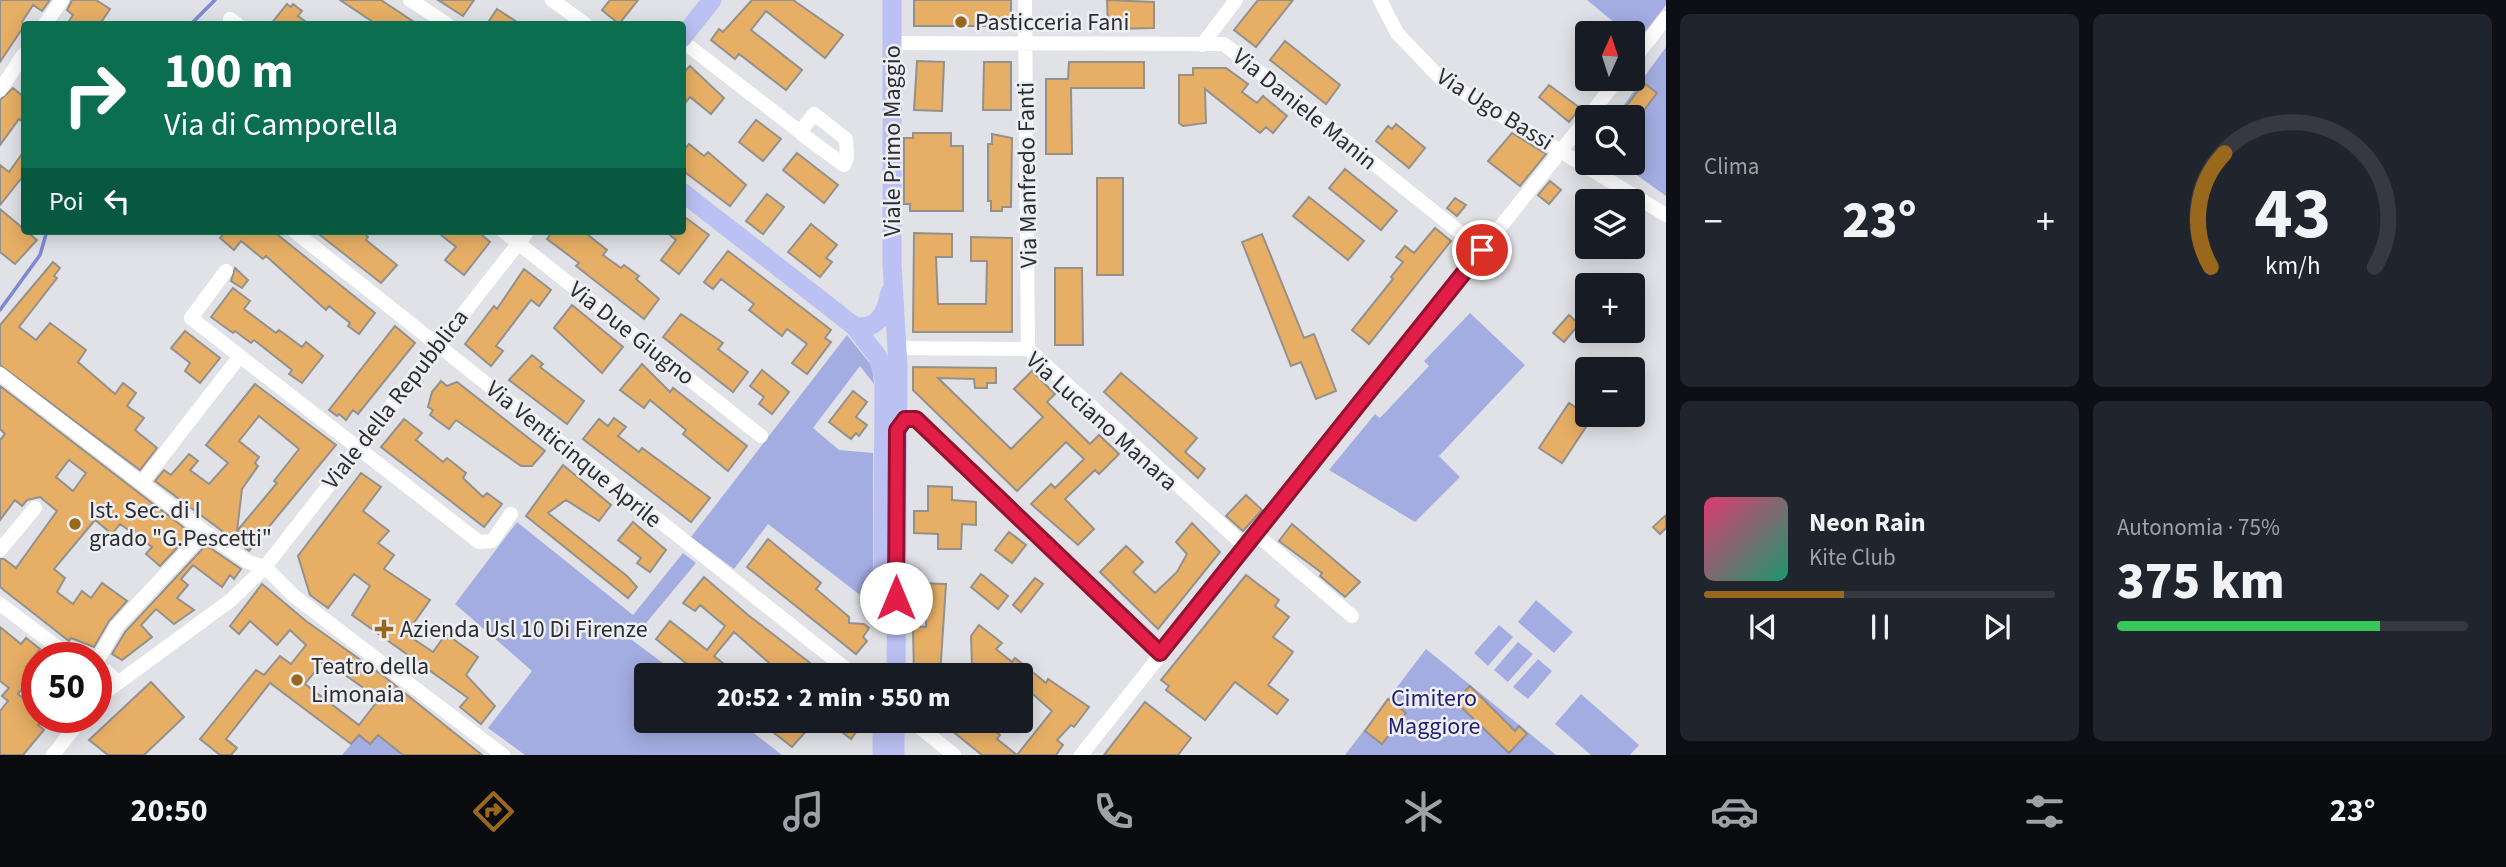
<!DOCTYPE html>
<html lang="it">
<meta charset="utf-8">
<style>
body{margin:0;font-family:"Source Sans 3",sans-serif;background:#20242c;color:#f1f3f6;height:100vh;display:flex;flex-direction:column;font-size:26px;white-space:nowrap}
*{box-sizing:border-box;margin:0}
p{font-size:23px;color:#9ea1a6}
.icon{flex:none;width:38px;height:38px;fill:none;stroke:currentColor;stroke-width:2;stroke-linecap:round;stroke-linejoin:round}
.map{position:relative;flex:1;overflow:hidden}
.panel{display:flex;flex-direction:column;gap:14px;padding:14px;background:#0d0f14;width:840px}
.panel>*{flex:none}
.guide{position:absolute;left:21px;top:21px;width:665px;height:214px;border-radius:7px;box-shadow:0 4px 18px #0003;background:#0b6e4f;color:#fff;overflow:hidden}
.needle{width:46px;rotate:3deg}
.buttons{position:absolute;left:1575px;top:21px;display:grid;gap:14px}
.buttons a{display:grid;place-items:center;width:70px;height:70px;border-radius:7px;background:#171b24;box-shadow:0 4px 18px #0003;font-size:35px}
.speed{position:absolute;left:21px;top:642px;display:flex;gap:14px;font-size:35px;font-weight:700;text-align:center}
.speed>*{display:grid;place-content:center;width:91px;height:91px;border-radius:50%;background:#171b24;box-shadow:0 4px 18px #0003;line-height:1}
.speed .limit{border:10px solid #d22;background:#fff;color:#111}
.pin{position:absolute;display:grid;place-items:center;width:60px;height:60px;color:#fff;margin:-30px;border:4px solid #fff;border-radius:50%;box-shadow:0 2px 7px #0007}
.me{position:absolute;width:77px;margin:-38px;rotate:0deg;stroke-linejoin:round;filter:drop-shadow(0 0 5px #0008)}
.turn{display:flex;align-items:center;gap:24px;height:147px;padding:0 28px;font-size:32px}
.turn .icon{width:91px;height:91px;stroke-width:2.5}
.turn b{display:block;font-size:49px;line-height:60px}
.then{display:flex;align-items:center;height:66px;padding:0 28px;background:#0003;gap:14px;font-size:26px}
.big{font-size:52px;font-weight:800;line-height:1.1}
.panel .widget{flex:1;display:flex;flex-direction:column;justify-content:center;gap:10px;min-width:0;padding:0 24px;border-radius:10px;background:#20242c}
.panel .dial{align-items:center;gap:0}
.dial svg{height:182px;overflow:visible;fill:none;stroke:#363941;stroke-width:7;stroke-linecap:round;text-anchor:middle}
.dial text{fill:#f1f3f6;stroke:none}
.song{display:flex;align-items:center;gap:21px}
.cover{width:84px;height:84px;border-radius:10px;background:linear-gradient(135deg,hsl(340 70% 55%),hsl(160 70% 35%))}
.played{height:7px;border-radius:4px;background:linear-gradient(90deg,#9a681c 40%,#363941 40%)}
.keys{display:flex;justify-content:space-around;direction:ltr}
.heat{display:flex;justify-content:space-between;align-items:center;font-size:38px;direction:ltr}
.charge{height:10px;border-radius:5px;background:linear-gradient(90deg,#34c759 75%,#363941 0)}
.panel .tiles{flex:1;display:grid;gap:14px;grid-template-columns:repeat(2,1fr)}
.trip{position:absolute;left:634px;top:663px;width:399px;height:70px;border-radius:7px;background:#171b24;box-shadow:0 4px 18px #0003;font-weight:800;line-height:70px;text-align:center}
.dock{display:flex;height:112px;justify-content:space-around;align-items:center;background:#090b0e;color:#9ea1a6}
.dock .icon{width:49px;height:49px}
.dock .active{color:#9a681c}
.dock b{font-size:32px;color:#f1f3f6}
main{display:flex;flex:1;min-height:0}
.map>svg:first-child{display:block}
.green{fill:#a4ade2}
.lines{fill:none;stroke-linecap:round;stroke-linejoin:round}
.stream{stroke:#7e88d3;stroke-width:3.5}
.building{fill:#e7af65;stroke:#94908c;stroke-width:2;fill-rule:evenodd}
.minor{stroke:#fff;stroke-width:14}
.major{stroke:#bbc1f3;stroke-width:19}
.route-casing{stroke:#92132f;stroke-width:18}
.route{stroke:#e11d48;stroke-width:12}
.poi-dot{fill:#9a681c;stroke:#eeeff5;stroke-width:2.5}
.labels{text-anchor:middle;stroke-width:5;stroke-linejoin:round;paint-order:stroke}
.poi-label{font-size:24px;fill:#2e2e30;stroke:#eeeff5;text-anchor:start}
.street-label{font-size:24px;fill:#2e2e30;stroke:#eeeff5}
.park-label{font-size:24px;fill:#231d75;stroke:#eeeff5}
</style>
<main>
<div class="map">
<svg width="1666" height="755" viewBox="0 0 1666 755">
<rect width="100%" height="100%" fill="#e1e2e7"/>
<path class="green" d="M1587,0H1666V5L1637,42L1633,33H1627Z
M1666,47V196L1620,163H1633V117H1615Z
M1470,313L1525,365L1439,456L1460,477L1415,522L1329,470L1375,414L1380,418L1429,366L1424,361Z
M847,335L872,366L874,384L860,366L813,428L839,450L873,453V605L768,524L734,569L691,537Z
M517,522L633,615L683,553L696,563L632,640L679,675L646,676V721H738L782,755H525L488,728L532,671L455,604Z
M1536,600L1573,632L1554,653L1518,622Z
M1499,625L1513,637L1488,666L1474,653Z
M1518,642L1533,654L1508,682L1494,670Z
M1426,649L1556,755H1345Z
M1538,659L1552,671L1528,699L1513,687Z
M1581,694L1639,745L1630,755H1591L1555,724Z
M359,735L370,743L378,735L403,755H342Z"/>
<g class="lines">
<path class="stream" d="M191,24L215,0
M0,310L40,255L47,231"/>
</g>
<path class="building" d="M0,0H50L42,11L33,5L22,22L24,26L0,62Z
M72,0H96L110,9L100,24H67L73,15L67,10Z
M340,0H381L417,24H376Z
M438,0H474L463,16Z
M610,0H638L619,24L602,10Z
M752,0H793L843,35L825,58L766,11L751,30L802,70L786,90L739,54L735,59L711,40L719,29L723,32Z
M914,0H1011V26H914Z
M1107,0L1154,2V28L1108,29Z
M1258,0H1293L1256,47L1234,30Z
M287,4L291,7L293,4L302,11L298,16L309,24H271Z
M497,9L520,24H487Z
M1285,41L1340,85L1326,104L1270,60Z
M917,61L944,62L942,111L914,110Z
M984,62H1011V110H983Z
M1069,62H1144V88H1071L1072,154H1046V79H1068Z
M690,66L724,98L711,114L690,97L682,107V74Z
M1193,68H1226L1248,84L1242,92L1257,103L1263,96L1287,116L1273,133L1266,127L1260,133L1205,89L1206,123L1183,126L1179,123V75H1193Z
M1644,83L1657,93L1639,117H1618Z
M1549,85L1580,108L1569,122L1539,97Z
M13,88L24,97V123L19,119L0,145V100Z
M756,120L781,139L763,161L739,142Z
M1396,124L1425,148L1409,168L1376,141L1388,126L1392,129Z
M913,133H951V146H963V211H910V204H904V138H913Z
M1512,133L1546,154L1520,186L1488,161Z
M992,134L1012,138L1011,207H1002V211H991V201H988V144H992Z
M689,144L704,156L708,152L746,185L730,206L682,170V152Z
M24,151V175L0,205V165L9,172Z
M797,153L838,185L824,203L783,170Z
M1345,169L1397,211L1381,230L1329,188Z
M1097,178H1123V275H1097Z
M1550,181L1561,190L1549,204L1538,195Z
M767,194L784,207L763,234L746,221Z
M1309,197L1364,241L1348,260L1293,216Z
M1455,198L1466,205L1457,216L1447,208Z
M0,209L37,240L15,264L0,252Z
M682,215L709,235L679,274L661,260L676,240L665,231H682Z
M811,224L837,245L826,258L832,262L820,277L788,252Z
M1435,228L1451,241L1369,344L1352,330L1393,279L1391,277L1403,262L1396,257L1405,246L1414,253Z
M226,231H273L375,313L359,334L348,326L350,323L329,306L326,310L266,256L263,259L241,241L234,250L220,238Z
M315,231H361L368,237L366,240L397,265L381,283Z
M436,231H477L490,242L464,275L445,260L456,247Z
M553,231H583L607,250L603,255L621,268L624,265L639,276L636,279L659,299L644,319L576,266L579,263L547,239Z
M914,233L952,234V257H936L938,304H986L987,261H971V237L1012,238V332H913Z
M1262,234L1304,338L1314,334L1336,391L1316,399L1301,362L1291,366L1242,242Z
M728,251L831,330L825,338L831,342L807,374L792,363L807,344L787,329L782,336L749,310L754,304L721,279L713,289L704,282Z
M53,262L60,268L54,276L57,278L19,327L36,340L50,323L86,350L78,362L115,394L123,383L136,393L127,406L144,418L135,430L157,448L140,470L0,365V325Z
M235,268L248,280L242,288L231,281Z
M1055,268H1082L1083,345H1055Z
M524,269L551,290L539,306L531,300L496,346L503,351L491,366L465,344L494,306L497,309Z
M233,288L250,301L244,309L276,333L279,330L302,347L306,342L323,356L302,383L289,374L292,370L254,340L251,343L235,331L233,333L211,317Z
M572,305L623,347L602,373L554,328Z
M681,314L723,343L718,349L748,372L733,392L663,337Z
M1569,315L1579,324L1564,342L1553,333Z
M395,326L415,343L358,414L353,410L346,420L339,414L337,416L329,410Z
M185,331L220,358L200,383L185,371L190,363L171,348Z
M532,355L543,364L540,367L584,401L567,424L509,380Z
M642,364L670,392L673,388L747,446L728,471L683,434L686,430L650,400L644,408L620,390Z
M913,367L996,368V383H987V388H975L974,379L938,378L1011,449L1043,417L1014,389L1032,371L1055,394L1047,402L1090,444L1099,435L1119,454L1099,474L1095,470L1065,499L1094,529L1078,545L1031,504L1051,484L1055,488L1084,459L1066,442L1017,491L913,390Z
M762,370L789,392L772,414L759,404L764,397L750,386Z
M1121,373L1197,438L1185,452L1205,469L1198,478L1104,392Z
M441,381L447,386L457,382L545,451L532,466H521L456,420L449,429L430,415L433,410L428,407L432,392Z
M255,384L336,445L249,551L155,481L164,470L171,475L189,454L198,461L190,470L209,484L228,463L206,445ZM259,416L299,449L274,481L277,483L237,531L242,489L258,466L255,463L259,457L239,441Z
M0,386L191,533L160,566L146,554L152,547L120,524L112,534L95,520L54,569L65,578L57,592L73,604L82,591L91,598L102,583L127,601L109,621L94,647L71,638L69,641L0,587V559H4L16,568L57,511L40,497L27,500L22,506L15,500L0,520V440L5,434L0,429ZM69,460L86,473L73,491L56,477Z
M853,391L867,402L856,417L867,425L859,436L856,433L851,439L829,422Z
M1569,403L1592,418L1562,463L1539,448Z
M614,418L626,427L618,436L639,452L642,448L710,498L691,522L583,439L599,419L608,426Z
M404,419L422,433L416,440L443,462L447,458L466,473L463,478L483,497L487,493L502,504L484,527L381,447Z
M563,465L611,505L599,521L566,500L548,513L627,576L637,587L628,598L526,516Z
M361,473L381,487L363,511L389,531L378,543L394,555L384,569L430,600L406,634L433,652L446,634L478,657L466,675L495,706L481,724L460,707L468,698L352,615L370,586L354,574L328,608L310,595L298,556Z
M928,486L952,487V500L976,502V525L962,524L961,549H938V534L914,533V511H928Z
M1246,495L1262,510L1243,531L1226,516Z
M1666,515V528L1660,534L1653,527Z
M633,522L666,550L650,572L637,563L641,558L618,540Z
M1192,523L1220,552L1158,629L1100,572L1126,546L1143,562L1133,572L1155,593L1177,572L1187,554L1176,542Z
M1292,524L1360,582L1345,597L1320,576L1322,573L1279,541Z
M1009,532L1026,545L1012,563L995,550Z
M768,539L821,583L816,589L849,617V623L864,624L869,628L863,637L867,641L856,654L747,567Z
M206,545L241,569L234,579L230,575L222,587L193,565L181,579L188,585L177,598L194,610L174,624L156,609L141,625L152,637L122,660L112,654L125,632Z
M981,574L1008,596L998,609L971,587Z
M1246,575L1279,600L1275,606L1289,617L1273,637L1293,652L1268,685L1288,700L1277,714L1235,682L1205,720L1166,690L1169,686L1161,680Z
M704,577L748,615L827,676H784L734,632L714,656L739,676H702L656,639L670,621L707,650L725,626L700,605L695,611L683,603Z
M1035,578L1043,584L1021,612L1013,605Z
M916,583L946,584L940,676H914L913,626L926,627V607H915Z
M262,584L306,621L386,678L482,755H403L378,735L370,744L359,735L351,744L270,683L226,739L237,748L231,755H220L200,739L256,670L264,675L280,656L291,664L306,645L290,630L277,645L250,621L239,634L230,626ZM324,660L379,699L359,725L305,684Z
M979,625L1002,643L996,649L1012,662L1015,658L1046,683L1048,679L1089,707L1074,727L1071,725L1057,740L1063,745L1056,755H982L951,730L958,721H982L1000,735L997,739L1017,755L1052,711L1020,683V676H992L972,665L971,636Z
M0,627L21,644L26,638L40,649L26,667L34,673L18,694L37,709V718H44L38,725L44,730L23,755H0V711L8,701L2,696L9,688L0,681Z
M151,682L184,717L144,755H108L89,740Z
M1470,686L1515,731L1519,726L1527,734L1509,753L1455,701Z
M1388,699L1406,713L1382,744L1365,731Z
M1145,702L1191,738L1178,755H1104Z
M759,721H796L807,730L792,747Z
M828,721H852L859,728L851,739Z"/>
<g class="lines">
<path class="minor" d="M410,0L447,24
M552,0L585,24
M1025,0L1028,349
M1380,0L1397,33L1441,79L1666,215
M230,19L237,24
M45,24L62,0
M682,41L690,47L800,132L803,135L844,165L847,157L846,139L814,114L800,132
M892,43L1224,44L1482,250
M1202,45L1236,0
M1633,60L1666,18
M0,90L24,54
M1588,117L1618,79
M294,231L855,676
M503,231L761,436
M226,271L191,318L479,542L492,541L511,514
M897,348L1028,349L1246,547
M0,374L205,532L248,562L265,567L294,596L503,755
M897,431L905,419H916L1160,653
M147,476L240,356
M1256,534L1352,616
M0,550L35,508
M0,604L72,658
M96,663L117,626L205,532
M96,670L107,672L117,681
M96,699L231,600L265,567L528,231
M912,721L954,755
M53,755L82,718
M1081,755L1587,118"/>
<path class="major" d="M892,0V264L898,367L896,676
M682,38L712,0
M682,192L854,326L878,357L884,379L883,588
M854,326C878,331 886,313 890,292
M895,721V755
M882,755V721"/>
</g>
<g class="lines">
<g class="route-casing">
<path id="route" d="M896,598L897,430L905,419H916L1160,653L1482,250"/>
</g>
<use href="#route" class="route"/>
</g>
<g class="poi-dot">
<circle cx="961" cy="22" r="7"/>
<circle cx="75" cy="524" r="7"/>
<path d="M380.5 618.5h7v7h7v7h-7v7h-7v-7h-7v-7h7z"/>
<circle cx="297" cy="680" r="7"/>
</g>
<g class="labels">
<g class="poi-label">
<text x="975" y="30">Pasticceria Fani</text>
<text x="89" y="518">Ist. Sec. di I<tspan x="89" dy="28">grado "G.Pescetti"</tspan></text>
<text x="400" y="637">Azienda Usl 10 Di Firenze</text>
<text x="311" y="674">Teatro della<tspan x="311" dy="28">Limonaia</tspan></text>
</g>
<g class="street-label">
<text transform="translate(1305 109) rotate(39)" y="8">Via Daniele Manin</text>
<text transform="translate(1495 109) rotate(32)" y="8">Via Ugo Bassi</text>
<text transform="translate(892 141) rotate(-90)" y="8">Viale Primo Maggio</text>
<text transform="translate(1027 175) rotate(-91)" y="8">Via Manfredo Fanti</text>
<text transform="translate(632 333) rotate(38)" y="8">Via Due Giugno</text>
<text transform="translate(395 399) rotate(-52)" y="8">Viale della Repubblica</text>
<text transform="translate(1102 421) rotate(42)" y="8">Via Luciano Manara</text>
<text transform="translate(574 454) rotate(39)" y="8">Via Venticinque Aprile</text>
</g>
<g class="park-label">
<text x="1434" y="706">Cimitero<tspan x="1434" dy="28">Maggiore</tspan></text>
</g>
</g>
</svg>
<div class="buttons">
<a><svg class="needle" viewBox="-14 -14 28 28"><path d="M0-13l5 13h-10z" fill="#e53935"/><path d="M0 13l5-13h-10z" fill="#9ea1a6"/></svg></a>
<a><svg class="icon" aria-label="search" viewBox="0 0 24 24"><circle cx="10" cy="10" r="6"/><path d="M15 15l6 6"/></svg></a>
<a><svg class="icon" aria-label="layers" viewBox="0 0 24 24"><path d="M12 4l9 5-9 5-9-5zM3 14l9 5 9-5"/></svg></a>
<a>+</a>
<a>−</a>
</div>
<div class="speed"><div class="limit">50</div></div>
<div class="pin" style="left:1482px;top:250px;background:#d93025"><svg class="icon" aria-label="arrive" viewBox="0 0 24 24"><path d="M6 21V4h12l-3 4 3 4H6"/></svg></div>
<svg class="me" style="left:896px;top:598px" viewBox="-20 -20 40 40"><circle r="19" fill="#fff"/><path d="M0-13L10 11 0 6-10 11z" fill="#e11d48"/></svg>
<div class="trip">20:52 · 2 min · 550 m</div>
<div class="guide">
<div class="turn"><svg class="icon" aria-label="right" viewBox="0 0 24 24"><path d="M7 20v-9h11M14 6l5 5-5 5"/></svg><div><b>100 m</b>Via di Camporella</div></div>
<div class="then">Poi<svg class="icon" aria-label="left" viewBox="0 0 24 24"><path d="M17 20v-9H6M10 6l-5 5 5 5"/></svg></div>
</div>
</div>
<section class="panel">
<div class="tiles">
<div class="widget"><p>Clima</p>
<div class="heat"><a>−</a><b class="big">23°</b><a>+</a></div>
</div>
<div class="widget dial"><svg viewBox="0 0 100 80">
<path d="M14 69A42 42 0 1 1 86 69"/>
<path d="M14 69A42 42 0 0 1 20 19" stroke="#9a681c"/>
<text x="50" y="56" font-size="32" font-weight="700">43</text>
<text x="50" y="72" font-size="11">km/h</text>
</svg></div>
<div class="widget">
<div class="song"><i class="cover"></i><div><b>Neon Rain</b><p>Kite Club</p></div></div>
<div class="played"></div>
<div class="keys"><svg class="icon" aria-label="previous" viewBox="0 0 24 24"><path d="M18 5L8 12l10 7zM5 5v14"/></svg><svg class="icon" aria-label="pause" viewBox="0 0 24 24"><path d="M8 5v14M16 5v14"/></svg><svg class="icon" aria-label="next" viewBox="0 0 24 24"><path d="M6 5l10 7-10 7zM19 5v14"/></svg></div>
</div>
<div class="widget"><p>Autonomia · 75%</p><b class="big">375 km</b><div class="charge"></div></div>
</div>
</section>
</main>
<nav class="dock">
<b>20:50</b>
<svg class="icon active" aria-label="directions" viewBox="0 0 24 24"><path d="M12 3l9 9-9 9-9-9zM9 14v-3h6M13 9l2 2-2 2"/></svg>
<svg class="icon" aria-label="music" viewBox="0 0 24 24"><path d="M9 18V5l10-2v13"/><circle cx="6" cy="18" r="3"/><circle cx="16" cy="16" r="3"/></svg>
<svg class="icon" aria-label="phone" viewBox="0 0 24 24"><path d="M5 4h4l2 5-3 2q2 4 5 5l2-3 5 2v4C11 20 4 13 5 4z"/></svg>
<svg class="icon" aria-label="climate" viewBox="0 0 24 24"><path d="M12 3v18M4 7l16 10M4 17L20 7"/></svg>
<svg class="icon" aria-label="car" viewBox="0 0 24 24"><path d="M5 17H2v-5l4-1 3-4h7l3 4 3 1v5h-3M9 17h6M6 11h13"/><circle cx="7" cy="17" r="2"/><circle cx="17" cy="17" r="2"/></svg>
<svg class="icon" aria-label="filters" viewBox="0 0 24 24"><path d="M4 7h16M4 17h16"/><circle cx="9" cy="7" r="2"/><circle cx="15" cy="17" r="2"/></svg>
<b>23°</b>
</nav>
